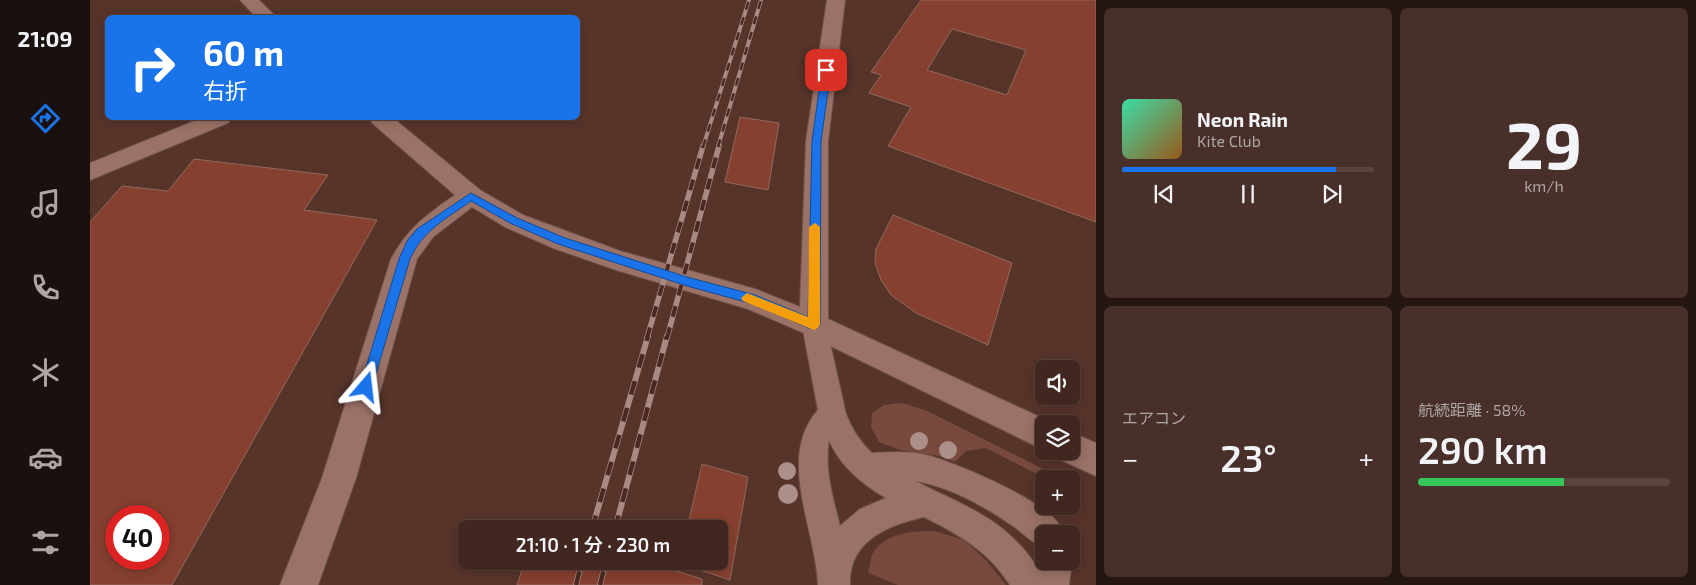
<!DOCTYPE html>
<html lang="ja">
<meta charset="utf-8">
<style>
body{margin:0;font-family:"Exo 2","Noto Sans JP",sans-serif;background:#482f29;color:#f1f3f6;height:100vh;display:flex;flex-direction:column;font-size:19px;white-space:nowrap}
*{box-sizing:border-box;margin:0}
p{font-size:16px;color:#aea5a5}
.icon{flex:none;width:28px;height:28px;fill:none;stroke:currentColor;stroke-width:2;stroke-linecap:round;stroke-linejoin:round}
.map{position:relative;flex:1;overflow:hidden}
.sheet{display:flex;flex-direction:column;gap:8px;padding:8px;background:#241512;width:600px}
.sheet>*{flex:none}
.guide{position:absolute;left:15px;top:15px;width:475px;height:105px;border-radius:8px;box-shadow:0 2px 12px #0003,0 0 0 1px #5a443e;background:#1a73e8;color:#fff;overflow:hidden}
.buttons{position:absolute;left:945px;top:360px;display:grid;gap:10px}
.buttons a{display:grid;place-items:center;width:45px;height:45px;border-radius:8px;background:#412720;box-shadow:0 2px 12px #0003,0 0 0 1px #5a443e;font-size:25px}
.speed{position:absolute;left:15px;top:505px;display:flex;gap:10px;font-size:25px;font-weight:700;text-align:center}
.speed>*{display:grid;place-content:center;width:65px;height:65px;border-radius:50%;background:#412720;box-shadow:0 2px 12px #0003,0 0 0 1px #5a443e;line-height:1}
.speed .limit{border:8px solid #d22;background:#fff;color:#111}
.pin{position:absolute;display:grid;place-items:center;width:42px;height:42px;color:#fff;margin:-21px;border-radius:10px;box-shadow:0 2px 8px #0006}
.me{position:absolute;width:55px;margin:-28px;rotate:17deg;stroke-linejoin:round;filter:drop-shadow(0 0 4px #0008)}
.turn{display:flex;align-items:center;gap:18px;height:105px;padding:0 15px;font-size:22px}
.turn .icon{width:65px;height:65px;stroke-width:2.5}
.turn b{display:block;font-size:35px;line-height:42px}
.big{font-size:38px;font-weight:600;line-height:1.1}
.sheet .widget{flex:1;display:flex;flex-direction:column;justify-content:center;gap:8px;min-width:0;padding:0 18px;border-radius:8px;background:#482f29}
.sheet .dial{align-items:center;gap:0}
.dial b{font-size:65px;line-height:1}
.song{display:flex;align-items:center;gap:15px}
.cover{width:60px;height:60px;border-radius:8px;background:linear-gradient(135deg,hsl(160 70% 55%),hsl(30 70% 35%))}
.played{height:5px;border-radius:2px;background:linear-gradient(90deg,#1a73e8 85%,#5a443e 85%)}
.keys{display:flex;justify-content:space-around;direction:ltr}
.heat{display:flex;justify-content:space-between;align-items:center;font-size:28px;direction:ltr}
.charge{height:8px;border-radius:4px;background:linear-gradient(90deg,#34c759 58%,#5a443e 0)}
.sheet .tiles{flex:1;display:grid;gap:8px;grid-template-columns:repeat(2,1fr)}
.trip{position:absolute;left:368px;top:520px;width:270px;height:50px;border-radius:8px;background:#412720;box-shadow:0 2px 12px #0003,0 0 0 1px #5a443e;font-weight:600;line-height:50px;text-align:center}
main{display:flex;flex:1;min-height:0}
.menu{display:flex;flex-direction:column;width:90px;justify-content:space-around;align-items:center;background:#1a100d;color:#aea5a5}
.menu .icon{width:35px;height:35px}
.menu .selected{color:#1a73e8}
.menu b{font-size:22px;color:#f1f3f6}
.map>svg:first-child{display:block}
.green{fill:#784a3e}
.building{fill:#86402f;stroke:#91695e;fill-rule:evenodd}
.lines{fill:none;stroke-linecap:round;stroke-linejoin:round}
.street-casing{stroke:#70524a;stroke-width:2}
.secondary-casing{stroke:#70524a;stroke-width:2}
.street{fill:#9b7267;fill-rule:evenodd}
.secondary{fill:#9b7267;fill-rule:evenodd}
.rail-far2-casing{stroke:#a78a82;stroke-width:4}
.rail-far1-casing{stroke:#a78a82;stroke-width:5.5}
.rail-casing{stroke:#a78a82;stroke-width:6}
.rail-far2{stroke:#4c2920;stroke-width:2.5;stroke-dasharray:8;stroke-linecap:butt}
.rail-far1{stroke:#4c2920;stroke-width:4;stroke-dasharray:11;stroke-linecap:butt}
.rail{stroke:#4c2920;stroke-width:4.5;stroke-dasharray:14;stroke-linecap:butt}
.tree{fill:#ab8f88}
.route{fill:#1a73e8;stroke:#114b97}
.slow{fill:#f59e0b}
</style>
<main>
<nav class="menu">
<b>21:09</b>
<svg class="icon selected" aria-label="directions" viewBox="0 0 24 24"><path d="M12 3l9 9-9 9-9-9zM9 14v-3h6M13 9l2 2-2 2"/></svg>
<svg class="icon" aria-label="music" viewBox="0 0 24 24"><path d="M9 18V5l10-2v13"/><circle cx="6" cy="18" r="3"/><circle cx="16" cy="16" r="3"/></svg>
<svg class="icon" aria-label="phone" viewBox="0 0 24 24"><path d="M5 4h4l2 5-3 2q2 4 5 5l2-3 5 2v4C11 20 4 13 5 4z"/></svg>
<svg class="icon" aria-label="climate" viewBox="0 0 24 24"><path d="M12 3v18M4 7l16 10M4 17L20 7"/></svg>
<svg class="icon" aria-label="car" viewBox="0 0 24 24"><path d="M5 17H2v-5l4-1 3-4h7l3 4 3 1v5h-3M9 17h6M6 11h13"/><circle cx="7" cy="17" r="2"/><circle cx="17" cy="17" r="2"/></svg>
<svg class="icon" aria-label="filters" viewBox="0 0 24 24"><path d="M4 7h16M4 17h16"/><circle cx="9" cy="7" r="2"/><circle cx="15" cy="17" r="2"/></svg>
</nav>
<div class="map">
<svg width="1006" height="585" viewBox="0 0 1006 585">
<rect width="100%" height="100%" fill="#57342a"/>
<path class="green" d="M812,403L835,410L973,479H956L896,448L876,451L865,462L849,456L810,450L789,442L781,427L782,413L794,405Z
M845,531L874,540L896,560L916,585H808L778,573C780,567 780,558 783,553C796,532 824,531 845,531Z"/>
<path class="building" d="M831,0H1006V222L798,146L821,107L779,93L791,75L781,72ZM862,29L936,50L917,95L837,70Z
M650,117L689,123L678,190L635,182Z
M104,159L238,175L214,210L287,220L82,585H0V222L32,186L78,191ZM26,516H69V559H26Z
M803,215L922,263L898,345L826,313L801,295L791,280L785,263L786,249Z
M612,464L658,477L640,580L589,563L590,561H629V529H597Z
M435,561H555L612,579V585H427Z"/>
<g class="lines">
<g class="street-casing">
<path id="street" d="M724,315L733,318L736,325L756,414C762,429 770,442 782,453C799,452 816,451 832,454C861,460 951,499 968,523C970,526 971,531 972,534H954V548C942,543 933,533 923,526C894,506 859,486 825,481C876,507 916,518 949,570L954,552V561H981V559L982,561L979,585H920C899,552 869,534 834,517C798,525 758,541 760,585H728C726,529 686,457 728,410L712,325L715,318ZM739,440C750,466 772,484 796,498L770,509L750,526C743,498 734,469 739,440Z"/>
</g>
<g class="secondary-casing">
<path id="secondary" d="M150,0H169L187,18H167Z
M737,0H755L738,141V319L965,424H954V450L714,333L658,309L526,270L463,248L415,227L382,207L343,237L327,259L266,478L228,585H190L232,478L301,259C318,228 336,215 365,195L282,123L280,118H303L390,190L433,215L530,251L665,289L710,307L716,141Z
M112,118H141L138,123L0,180V163Z
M981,432L1006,443V476L969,459L966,451H981Z"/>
</g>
<use href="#street" class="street"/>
<use href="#secondary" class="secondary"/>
<g class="rail-far2-casing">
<path id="rail-far2" d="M613,147L659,0
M628,147L671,0"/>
</g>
<g class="rail-far1-casing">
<path id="rail-far1" d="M557,338L613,146
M577,338L629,146"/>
</g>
<g class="rail-casing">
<path id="rail" d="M502,529L558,336
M525,529L577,336
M486,585L492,561
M510,585L516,561"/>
</g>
<use href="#rail-far2" class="rail-far2"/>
<use href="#rail-far1" class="rail-far1"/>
<use href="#rail" class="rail"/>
</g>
<g class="tree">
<circle cx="829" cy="441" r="9"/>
<circle cx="858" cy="450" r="9"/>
<circle cx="697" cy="471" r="9"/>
<circle cx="698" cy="494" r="10"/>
</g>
<path class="route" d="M736,68L741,70L731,141L730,325L728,328H719L663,304L597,286L468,244L420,223L381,201C357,218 332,231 320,259L282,387L280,391L276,392L271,391L270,387L309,259L317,241L327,229L381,193L427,218L475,238L597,277L665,295L718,317L722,141L732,70Z"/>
<path class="slow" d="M725,223L730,227V325L728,328L724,330L653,301L651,298L657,293L718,317L719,227Z"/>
</svg>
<div class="buttons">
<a><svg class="icon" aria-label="sound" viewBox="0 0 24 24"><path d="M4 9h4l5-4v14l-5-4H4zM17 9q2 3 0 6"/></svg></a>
<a><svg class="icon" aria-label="layers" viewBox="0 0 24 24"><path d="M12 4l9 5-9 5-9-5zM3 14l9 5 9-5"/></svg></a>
<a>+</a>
<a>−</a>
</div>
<div class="speed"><div class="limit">40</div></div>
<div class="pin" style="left:736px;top:70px;background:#d93025"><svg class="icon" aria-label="arrive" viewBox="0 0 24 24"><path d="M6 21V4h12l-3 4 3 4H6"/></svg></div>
<svg class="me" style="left:276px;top:387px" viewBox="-20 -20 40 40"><path d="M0-17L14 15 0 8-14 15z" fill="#1a73e8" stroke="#fff" stroke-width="4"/></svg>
<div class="trip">21:10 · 1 分 · 230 m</div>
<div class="guide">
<div class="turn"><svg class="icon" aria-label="right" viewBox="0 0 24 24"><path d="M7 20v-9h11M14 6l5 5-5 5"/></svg><div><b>60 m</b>右折</div></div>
</div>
</div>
<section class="sheet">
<div class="tiles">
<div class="widget">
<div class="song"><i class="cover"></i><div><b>Neon Rain</b><p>Kite Club</p></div></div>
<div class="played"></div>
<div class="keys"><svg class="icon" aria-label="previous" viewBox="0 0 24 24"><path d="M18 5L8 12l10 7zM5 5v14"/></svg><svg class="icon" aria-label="pause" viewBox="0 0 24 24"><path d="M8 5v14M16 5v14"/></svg><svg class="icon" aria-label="next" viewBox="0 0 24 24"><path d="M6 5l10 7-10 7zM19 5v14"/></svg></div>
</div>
<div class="widget dial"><b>29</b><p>km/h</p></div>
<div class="widget"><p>エアコン</p>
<div class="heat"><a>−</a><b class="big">23°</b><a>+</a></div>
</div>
<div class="widget"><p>航続距離 · 58%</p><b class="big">290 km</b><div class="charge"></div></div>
</div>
</section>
</main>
